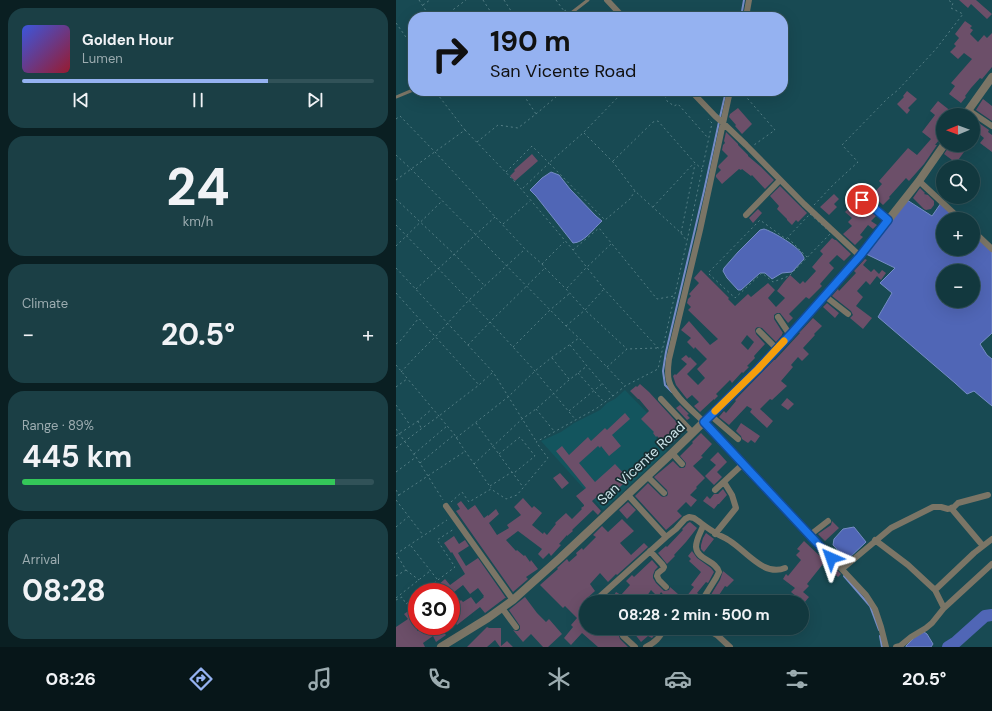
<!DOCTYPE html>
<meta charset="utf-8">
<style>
body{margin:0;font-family:"DM Sans",sans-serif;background:#1b3f45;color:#f1f3f6;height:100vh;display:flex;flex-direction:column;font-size:15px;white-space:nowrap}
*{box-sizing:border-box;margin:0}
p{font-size:13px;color:#9cacb0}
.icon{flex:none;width:22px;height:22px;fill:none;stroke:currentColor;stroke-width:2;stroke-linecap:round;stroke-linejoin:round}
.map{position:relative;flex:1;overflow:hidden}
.sheet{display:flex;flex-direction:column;gap:8px;padding:8px;background:#0a1f22;width:396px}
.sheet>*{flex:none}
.hud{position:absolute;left:12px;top:12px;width:380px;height:84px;border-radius:16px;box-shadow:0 4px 16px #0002,0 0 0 1px #315258;background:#95b2f1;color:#111;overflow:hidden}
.needle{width:26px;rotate:269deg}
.fabs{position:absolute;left:540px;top:108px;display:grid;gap:8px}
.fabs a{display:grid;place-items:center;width:44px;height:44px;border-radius:50%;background:#12383e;box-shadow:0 4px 16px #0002,0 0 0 1px #315258;font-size:20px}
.speed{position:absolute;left:12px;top:583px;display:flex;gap:8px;font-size:20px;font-weight:700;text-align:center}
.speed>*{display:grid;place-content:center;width:52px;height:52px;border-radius:50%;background:#12383e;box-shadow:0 4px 16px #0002,0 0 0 1px #315258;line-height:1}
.speed .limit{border:6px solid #d22;background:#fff;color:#111}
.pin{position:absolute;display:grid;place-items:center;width:34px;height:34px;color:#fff;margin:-17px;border:2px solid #fff;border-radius:50%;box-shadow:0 1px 4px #0007}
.me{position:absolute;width:44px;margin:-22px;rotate:317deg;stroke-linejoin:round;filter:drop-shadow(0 0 3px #0008)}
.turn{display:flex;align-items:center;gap:14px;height:84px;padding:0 16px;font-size:18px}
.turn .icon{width:52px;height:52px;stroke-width:2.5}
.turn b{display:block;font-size:28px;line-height:34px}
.big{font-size:30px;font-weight:700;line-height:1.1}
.sheet .tile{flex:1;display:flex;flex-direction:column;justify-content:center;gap:6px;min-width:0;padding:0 14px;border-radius:16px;background:#1b3f45}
.sheet .dial{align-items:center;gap:0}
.dial b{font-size:52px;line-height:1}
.song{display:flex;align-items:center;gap:12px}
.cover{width:48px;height:48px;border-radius:6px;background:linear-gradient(135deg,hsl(230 70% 55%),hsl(350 70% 35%))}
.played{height:4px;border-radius:2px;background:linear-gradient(90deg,#95b2f1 70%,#315258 70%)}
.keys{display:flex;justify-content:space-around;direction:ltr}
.heat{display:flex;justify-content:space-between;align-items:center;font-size:22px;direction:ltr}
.charge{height:6px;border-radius:3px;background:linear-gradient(90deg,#34c759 89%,#315258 0)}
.trip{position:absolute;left:183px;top:595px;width:230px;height:40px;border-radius:20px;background:#12383e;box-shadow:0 4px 16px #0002,0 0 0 1px #315258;font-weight:700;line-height:40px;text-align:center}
.dock{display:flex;height:64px;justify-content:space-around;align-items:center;background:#071619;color:#9cacb0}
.dock .icon{width:28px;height:28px}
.dock .current{color:#95b2f1}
.dock b{font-size:18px;color:#f1f3f6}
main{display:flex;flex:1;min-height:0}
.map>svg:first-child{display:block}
.built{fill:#13555e}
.water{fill:#5066b6;stroke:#758cc6;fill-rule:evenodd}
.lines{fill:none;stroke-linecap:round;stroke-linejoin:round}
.stream{stroke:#758cc6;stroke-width:2}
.river{stroke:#5066b6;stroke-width:12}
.building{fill:#6c4f69;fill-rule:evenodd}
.path{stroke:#547e85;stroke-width:1;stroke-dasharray:2 3;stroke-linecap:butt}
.service{stroke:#7b7566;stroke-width:3}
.minor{stroke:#7b7566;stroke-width:6}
.tertiary{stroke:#7b7566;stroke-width:8}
.route-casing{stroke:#114b97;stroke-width:10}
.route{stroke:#1a73e8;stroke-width:7}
.slow{stroke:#f59e0b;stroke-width:7}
.labels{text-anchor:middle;stroke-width:3.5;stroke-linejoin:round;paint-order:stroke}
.street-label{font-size:14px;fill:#cce5ea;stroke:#182d31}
</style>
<main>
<section class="sheet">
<div class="tile">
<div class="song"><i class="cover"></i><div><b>Golden Hour</b><p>Lumen</p></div></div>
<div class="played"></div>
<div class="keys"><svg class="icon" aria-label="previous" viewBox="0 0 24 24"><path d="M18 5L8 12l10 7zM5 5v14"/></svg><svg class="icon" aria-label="pause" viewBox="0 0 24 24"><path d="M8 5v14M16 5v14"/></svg><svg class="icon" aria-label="next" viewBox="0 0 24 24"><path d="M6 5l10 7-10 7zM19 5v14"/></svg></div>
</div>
<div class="tile dial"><b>24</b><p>km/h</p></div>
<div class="tile"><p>Climate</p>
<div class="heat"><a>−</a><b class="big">20.5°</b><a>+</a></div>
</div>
<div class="tile"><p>Range · 89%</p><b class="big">445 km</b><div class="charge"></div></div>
<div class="tile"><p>Arrival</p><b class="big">08:28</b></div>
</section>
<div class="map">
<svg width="596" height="647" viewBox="0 0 596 647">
<rect width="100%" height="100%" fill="#184a53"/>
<path class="built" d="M229,390L268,430L260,438L271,451L207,510L145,441L165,432L178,423L204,410L211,403L219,399Z"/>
<path class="water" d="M155,172L163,175L174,189L200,216L206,221C198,228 188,243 177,243L140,196L134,190L146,178Z
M511,200L536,216L545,203L563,219H547V249H577V233L596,251V333L584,344L591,355L596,359V406L578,391L571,394L559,383L482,317L496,293L484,283L499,268L468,253ZM547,271H577V301H547Z
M368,229C376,231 405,248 407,256C408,257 408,258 408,259L396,272L386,273L376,279L369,273H364L345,290H342L331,278L327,271L328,268L342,252L364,230Z
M458,527L470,542L451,560L437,545L438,539L447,529Z
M528,632L531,634L537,644L535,647H510V646L519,637Z"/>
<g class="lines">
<path class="stream" d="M345,17L348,0
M324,117L330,91
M276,392L269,385L267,371L270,352L308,191L323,122
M307,426L342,463
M346,468L378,501
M448,576L474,606L483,630
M484,636L486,647"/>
<path class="river" d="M552,647L560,642L589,616L596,615"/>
</g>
<path class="building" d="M563,0H580L596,14L591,19L575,4L572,8Z
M569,21L576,26L574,28L577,30L574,34L582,42L588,35L591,38L596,33V67L586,79L584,78L575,88L569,96L570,97L565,103L553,94L559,86L555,83L576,59L568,53L562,59L554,52L560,46L558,44L563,38L559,34Z
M511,91L521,99L512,108L514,110L511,114L501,104L508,97L507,96Z
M587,99L596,106V121L580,110Z
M542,101L556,112L554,115H547V135L539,145H541L528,164L513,181L510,178L493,197L494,198L487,205L476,195L486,184L483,181L512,148L521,155L535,139L526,132L539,115L534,111Z
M342,108L356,124L346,134L339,126L340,125L333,117L334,114Z
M577,119L593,130L592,132L596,135V152L584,143L588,138L577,129Z
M330,132L342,144V145L352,155V156L365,167L378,180L369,189L356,175L355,176L346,169L345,170L343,169L326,184L320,177V175L325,170L322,167L323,165L332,156L326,150L327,145L329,143L328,141Z
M554,145H573L560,163L548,154Z
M136,154L142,161L119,181L114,176L119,171L118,170Z
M384,186L411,213L402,222L400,220L396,225L391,220V219L381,209L383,206L374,196Z
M524,188L529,193L528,194L532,195L538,201V205L535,209L530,210L528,209L517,198Z
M438,194L443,199L438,204L441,207L433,215L424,207Z
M455,206L462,213L468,206L480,216L475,221L481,225L477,229L472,225L464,235L467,237L459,245L447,234L456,226L452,222L456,218L449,212Z
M362,209L366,213L357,223L353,218Z
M436,238L439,240H440L455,254L448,261L441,255L433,263L438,268L424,284L426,286L413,299L410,297L393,314L397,318L392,323L384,313H381L378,315V319L385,330L387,333L386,334V335L380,342L366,328L362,327L360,328L359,330L360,334L369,344L358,356L359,358L351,366L353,367L347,373L346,372L336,383L334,380L320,394L322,396L318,400V399L304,412L298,406L303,402L296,395L291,399L280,385L277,376L279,374L280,375L291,364L285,359L290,355L293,358L294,357L301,364L291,374L302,385L309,378L301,369L311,359L299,347L298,349L291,342L295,338L285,330L293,321L314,345L322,339L292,310L295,307L291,303L292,299L295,296L293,294L294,293L303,283L298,278L305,270L333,298L332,299L339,306L352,294L355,297L372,283L379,290L372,298L380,307L389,298L381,291L388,282L394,275L404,284L407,281L409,283L420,271L416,267L427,254L424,251ZM351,335L358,342L352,350L345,343Z
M469,259L471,260L467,265L475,272L478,269L483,274L486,270L490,273L485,280L481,276L474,285L470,281L461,291L467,297L460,306L476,318L467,329L454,318L457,315L455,311L436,296L442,289L443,291L460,273L458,271Z
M431,303L443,313L439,318L427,307Z
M417,318L426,326L418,334L419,335L407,348L413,354L406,361L402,357L395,365L397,367L385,381L391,386L376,400L374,399L364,409L377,421L371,428L354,412L356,409L351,406L333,425L323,417L328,411L330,413L340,401L339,400L378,360H379L404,333H403Z
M244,384L253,392L285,427L275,436L279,440L271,447L261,436L260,437L257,433L258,432L245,419L253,411L243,399H242L234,391L240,386L241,387Z
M391,398L398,404L392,410L385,405Z
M284,405L293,414L291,415L294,418L291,420L280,408Z
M229,413L234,419L216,435L225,446L213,456L205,446L204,448L202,446L183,463L199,482L219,464L233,479L210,499L205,493L196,501L205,511L202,515L197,510L176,530L177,531L171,536V535L163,544L165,545L155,556L153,553L147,559L142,554L146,549L122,531L110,540L120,551L121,550L128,556L129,555L134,562L135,560L142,569L130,577L132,579L117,592L60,511L64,509L61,504L65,501L72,510L79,505L88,518L92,515V516L100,509L103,514L93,523L101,535L113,528L111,525L125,515L118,507L127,498L136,508L138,506L146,513L136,525L147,534L148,532L151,535L160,524L159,523L170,513L176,519L186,509L185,508L188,506V505L180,496L190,488L160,451L166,446L173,455L192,437L195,441L209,428L211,430Z
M345,423L364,436L359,443L355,440L352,443L346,439L345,436L340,431Z
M305,433L316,444L305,456L307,457L297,466L309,478L300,487L301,488L294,495L301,500L295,507L290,502L281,511L286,516L270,530L239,496L252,483L265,496L267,497L271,496L272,494L271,490L258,477L277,461L284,468H287L289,467L290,463L284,456L297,443L296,442Z
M322,452L331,462L321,472L326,477L318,485L309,476L320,465L314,460Z
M164,473L173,483L166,489L157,478Z
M327,489L331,495L323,504H322L318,509L307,501L311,496L314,499L318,494H322Z
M232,502L240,510L231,519L223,510Z
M226,519L238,531L224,543L235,555L248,543L252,547L221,575L220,574L212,582L204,573L194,584L199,591L189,600L190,601V628H200L199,631V633L200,635L203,636L207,635L210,628H224L220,634L223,636L224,639L232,647H202L186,633L175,645L168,638L177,627L175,625L181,618L169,606L167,608L144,585L162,569L161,568L171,559L173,562L181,555L180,553L186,548L187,550L200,537L197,535L206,526L212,532Z
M436,521L443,528L429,541L422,534L435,525Z
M294,522L301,528L290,542L278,555L279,556L271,564L262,553L270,546L271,547L287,530L286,529L292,523Z
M310,533L318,539L308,552L305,549V545L307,538Z
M58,536L63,544L69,540L73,546L62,553L70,566L82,558L110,598H109L89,613L84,607L61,625L58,621L55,623V592H48L42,585L49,579L54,585L69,574L56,552L55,553L48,543ZM67,585L74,594L82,588L88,596H87L88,597L80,604L75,597L67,602L65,600L64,601L58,592Z
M408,541L427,559L428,558L434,563L445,574L442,577L427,564L411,584L413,586L407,592L413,597L408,603L395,592L399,588L387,579L390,574L392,576L405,560L400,555L404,551L401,549Z
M296,551L301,558L315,568L318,572L312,583L310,582L301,593L304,595L298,602H286L298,587L295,585L305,572L293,561L295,559L292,556Z
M256,560L262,567L259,570L257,575V578L260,583L268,591L273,590L274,587L282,594L274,602L265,592L262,597L255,590L247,602H214L220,592L225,595L234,585L230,581L236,575L238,577Z
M327,571L338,580L331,587L329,586L319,601L313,598L324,580Z
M129,597L141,613L150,622L153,619L166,634L152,647H147L135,634L127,642L117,630L120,631H122L124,629V626L113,610Z
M14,610L21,622V631L29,626H52L46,630L50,635L40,642L37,636L27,643L29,647H0V627L12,619L8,614Z
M91,627L93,628H105V646L111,641L117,647H104L99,640L91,647H71Z
M231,628H264L256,638L252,636L245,642L238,633Z"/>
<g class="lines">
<path class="path" d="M23,0L34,17
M87,0L98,17
M108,0L119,17
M160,0L168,11
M27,5L34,0
M57,17L54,12L70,0
M160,17L170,10
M206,17L214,12
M0,23L17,47
M125,91L140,114
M228,91L187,133L153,163L209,220L234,199L239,191
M267,91L271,101L278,106L282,104L312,138
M345,91L379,130L358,145
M21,94L28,91
M0,119L4,116L39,152L129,249L146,264L149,268L170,289L189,310L231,349
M69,130L121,184L177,250L208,289L262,348H266
M188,133L217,162L239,191L285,233L290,240
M81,142L102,125L122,128L140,114L167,91
M0,155L15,169L170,326L183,338L229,386
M217,161L257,122L262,121L299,163L306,169
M110,172L136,146L153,163L125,190
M0,180L69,130L39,91
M0,199L59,255L88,285
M418,205L437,185L462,162L446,145L492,98L502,90L540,49L567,14L555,8L557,3L552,0
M257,207L298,163
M414,214L435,233L393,276L377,282L366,273L339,298L312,273L364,220L390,239Z
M107,224L134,201
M0,225L94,322L139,371L179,419
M285,233L299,164
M392,238L411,257
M0,246L45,202
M177,250L203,228L261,299L278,296
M146,264L168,242
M0,268L97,372L140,441
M171,288L190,268L215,244
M20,289L99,217
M0,293L83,385
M170,326L189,310L208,289
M0,344L5,340L22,319
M72,345L94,322L149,268
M174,345L191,366L217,396
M117,347L154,310L174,293
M156,358L173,379
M0,365L58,434L69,451L95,488
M211,367L231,349L261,348
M5,372L21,355L39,337L73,300L128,250
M182,373L208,402
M0,387L11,379
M0,405L14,425
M140,409L158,431
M173,411L206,384
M22,421L25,428
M80,423L127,487
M0,429L19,456
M0,436L22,421L36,409
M60,438L112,397L139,371L155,358L183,338
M0,448L25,429L43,416L62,401L83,385L97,372
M18,454L51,426
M103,454L124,437L139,456L118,473
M24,463L58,435
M78,464L126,419L140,409L173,380L191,366
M0,472L20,457L47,500
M94,486L116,472
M0,490L3,495L0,498
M3,495L68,452
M0,500L27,535
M55,502L66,492L73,502L95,489L110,499L121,495L152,458L140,442L201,408L217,396L229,386L262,369L291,241L316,123L312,119
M0,527L12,517
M15,546L41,579
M0,554L51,520
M10,570L23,580
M0,576L10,570L1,555
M26,592L59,567L41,540L58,529
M0,598L34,571
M0,600L6,597L10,604L21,596"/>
<path class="service" d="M170,17L192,0
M0,97L17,90"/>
<path class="minor" d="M211,0L227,17
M350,17L353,0
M295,91L319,116L327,123L350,145L408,204L464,256
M334,91L304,230L273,359C272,367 271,374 273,381C276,394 298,412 308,422L470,595L479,609L485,627L490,647
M572,110L596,126
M523,181L564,219
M460,205L465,201L468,200L492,220
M350,215L384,180
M577,231L596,249
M429,296L452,314
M382,317L394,335
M363,331L381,349
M265,399L296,432
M314,415L342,439
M276,453L286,464
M251,476L268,493
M319,490L347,464
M231,494L270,537
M50,506L117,600
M555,508L587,546
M319,534L340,508L336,495L328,482
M414,535L432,521
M479,540L512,565L539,590L578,553L596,539
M254,551L266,564L268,567L267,569L262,573L261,576L263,580L270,587
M446,569L495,528L537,507H545L552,509L558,507L562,503L592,495
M539,590L548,608
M199,602L201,599L270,537L280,529L289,519L293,517L298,518C304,522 311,528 318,532C323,536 329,537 334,541C350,551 368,577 389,568
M305,602L320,578L323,572C320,560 301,560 300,547C300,539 305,532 307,526
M106,608L120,627
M308,628L321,635L334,647
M203,632L206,628
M227,636L239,647
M250,647C260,642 263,638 269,628
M500,647L504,646L515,637L530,628L536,623L548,608L596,564"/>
<path class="tertiary" d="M569,115L596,77
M45,647L92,618L117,600L164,558L276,453L362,369L394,335L464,256L523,181L548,145"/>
</g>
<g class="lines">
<g class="route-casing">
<path id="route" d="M435,558L308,422L362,369L394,335L464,256L492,220L470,201L466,200"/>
</g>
<use href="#route" class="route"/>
<path class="slow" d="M319,411L362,369L388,341"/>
</g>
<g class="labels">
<g class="street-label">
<text transform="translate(245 463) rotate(-43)" y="5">San Vicente Road</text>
</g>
</g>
</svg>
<div class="fabs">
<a><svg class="needle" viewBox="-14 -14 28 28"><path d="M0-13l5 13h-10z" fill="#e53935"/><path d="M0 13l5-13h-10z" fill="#9cacb0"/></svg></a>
<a><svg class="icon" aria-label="search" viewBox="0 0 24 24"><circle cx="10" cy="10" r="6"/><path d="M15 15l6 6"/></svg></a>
<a>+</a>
<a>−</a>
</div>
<div class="speed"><div class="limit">30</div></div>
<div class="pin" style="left:466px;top:200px;background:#d93025"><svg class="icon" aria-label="arrive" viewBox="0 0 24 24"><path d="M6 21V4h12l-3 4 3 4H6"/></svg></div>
<svg class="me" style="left:435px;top:558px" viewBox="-20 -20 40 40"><path d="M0-17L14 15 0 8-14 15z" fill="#1a73e8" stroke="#fff" stroke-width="4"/></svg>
<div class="trip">08:28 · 2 min · 500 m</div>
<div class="hud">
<div class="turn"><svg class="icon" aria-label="right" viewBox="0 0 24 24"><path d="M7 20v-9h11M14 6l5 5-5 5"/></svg><div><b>190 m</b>San Vicente Road</div></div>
</div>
</div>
</main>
<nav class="dock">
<b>08:26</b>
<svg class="icon current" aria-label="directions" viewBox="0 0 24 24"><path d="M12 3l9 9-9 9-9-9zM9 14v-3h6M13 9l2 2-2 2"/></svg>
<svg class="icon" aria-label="music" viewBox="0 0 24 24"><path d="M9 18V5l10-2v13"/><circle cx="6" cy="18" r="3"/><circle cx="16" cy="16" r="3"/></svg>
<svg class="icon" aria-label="phone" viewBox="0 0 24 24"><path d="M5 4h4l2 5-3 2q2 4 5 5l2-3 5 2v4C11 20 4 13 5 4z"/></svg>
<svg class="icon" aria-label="climate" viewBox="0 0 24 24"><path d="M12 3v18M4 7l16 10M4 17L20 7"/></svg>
<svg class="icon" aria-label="car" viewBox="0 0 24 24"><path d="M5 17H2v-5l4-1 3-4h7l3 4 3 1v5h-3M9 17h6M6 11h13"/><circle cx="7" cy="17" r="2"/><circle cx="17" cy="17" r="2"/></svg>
<svg class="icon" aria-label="filters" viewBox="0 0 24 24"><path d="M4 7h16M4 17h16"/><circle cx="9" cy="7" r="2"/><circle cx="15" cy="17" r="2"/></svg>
<b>20.5°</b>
</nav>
